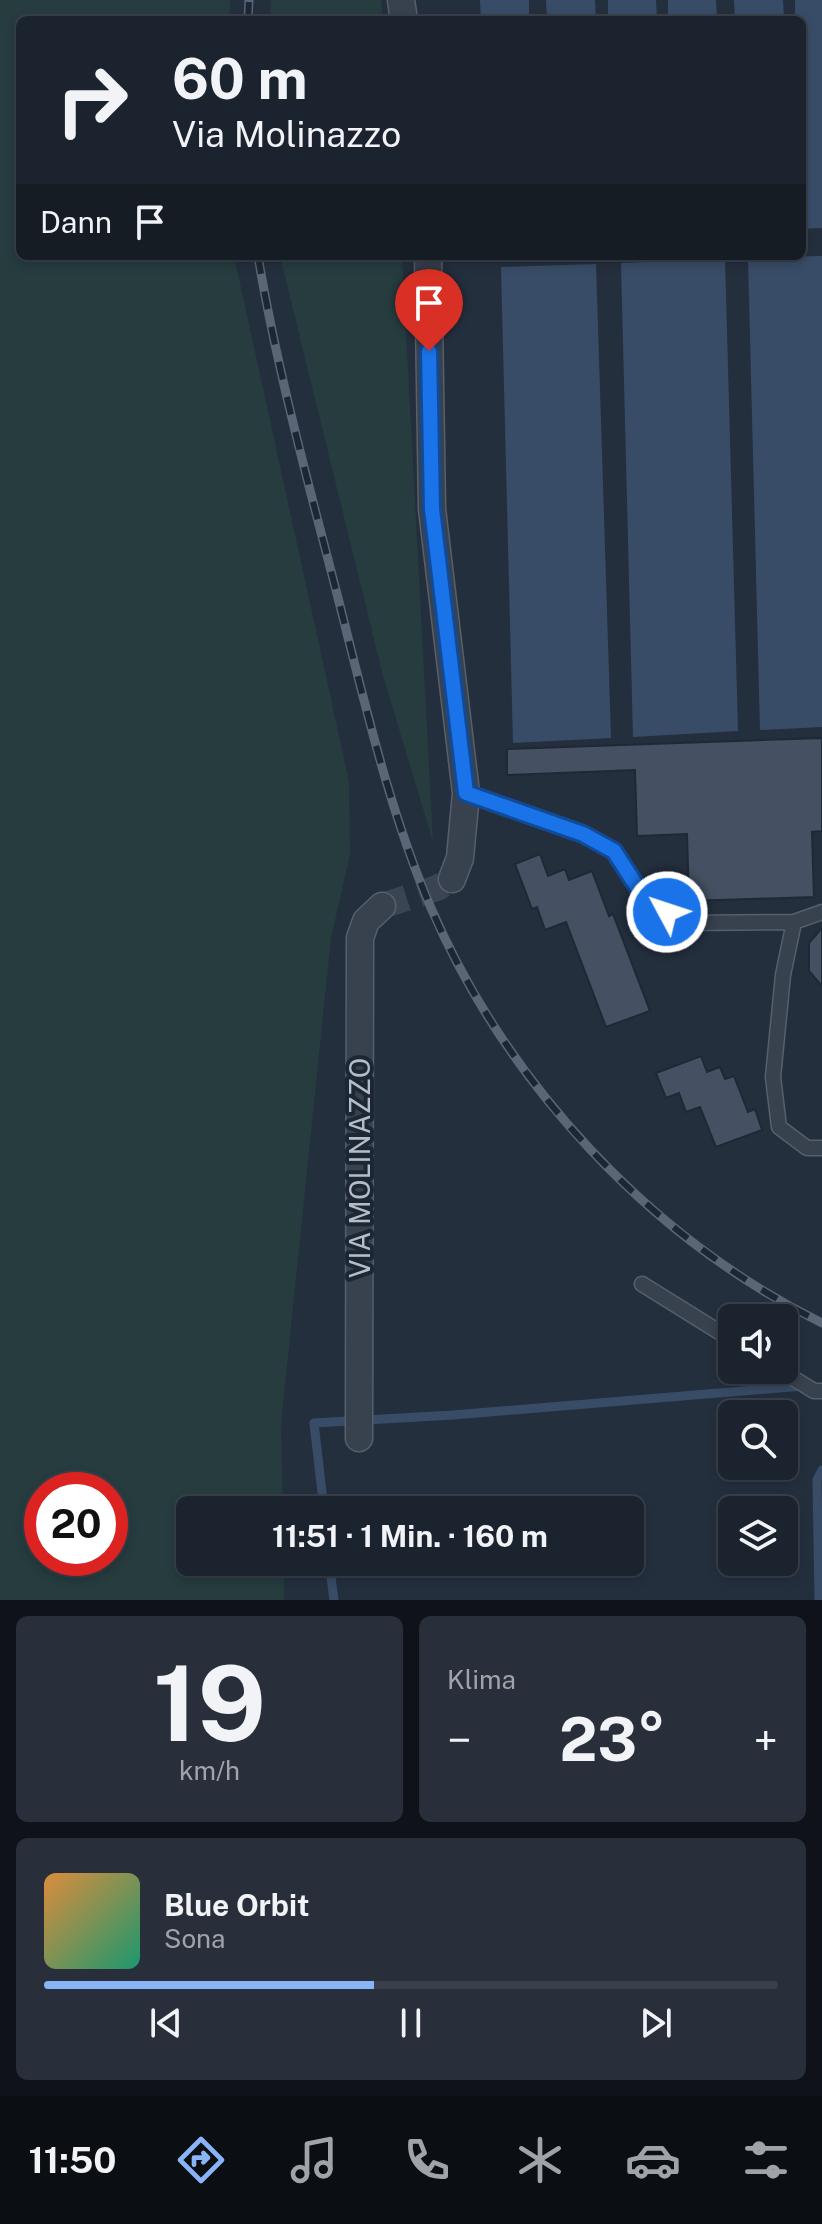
<!DOCTYPE html>
<html lang="de">
<meta charset="utf-8">
<style>
body{margin:0;font-family:"Public Sans",sans-serif;background:#282f3a;color:#f1f3f6;height:100vh;display:flex;flex-direction:column;font-size:30px;white-space:nowrap}
*{box-sizing:border-box;margin:0}
p{font-size:26px;color:#a0a4aa}
.icon{flex:none;width:44px;height:44px;fill:none;stroke:currentColor;stroke-width:2;stroke-linecap:round;stroke-linejoin:round}
.map{position:relative;height:1600px;overflow:hidden}
.side{display:flex;flex-direction:column;gap:16px;padding:16px;background:#0f1319;flex:1}
.side>*{flex:none}
.top-card{position:absolute;left:16px;top:16px;width:790px;height:244px;border-radius:12px;box-shadow:0 4px 12px #0003,0 0 0 2px #39404a;background:#1b232e;color:#f1f3f6;overflow:hidden}
.fabs{position:absolute;left:718px;top:1304px;display:grid;gap:16px}
.fabs a{display:grid;place-items:center;width:80px;height:80px;border-radius:12px;background:#1b232e;box-shadow:0 4px 12px #0003,0 0 0 2px #39404a;font-size:40px}
.speed{position:absolute;left:24px;top:1472px;display:flex;gap:16px;font-size:40px;font-weight:700;text-align:center}
.speed>*{display:grid;place-content:center;width:104px;height:104px;border-radius:50%;background:#1b232e;box-shadow:0 4px 12px #0003,0 0 0 2px #39404a;line-height:1}
.speed .limit{border:12px solid #d22;background:#fff;color:#111}
.pin{position:absolute;display:grid;place-items:center;width:68px;height:68px;color:#fff;margin:-82px -34px;border-radius:50% 50% 50% 0;rotate:-45deg;box-shadow:0 0 8px #0007}
.pin .icon{rotate:45deg}
.me{position:absolute;width:88px;margin:-44px;rotate:310deg;stroke-linejoin:round;filter:drop-shadow(0 0 6px #0008)}
.turn{display:flex;align-items:center;gap:28px;height:168px;padding:0 24px;font-size:36px}
.turn .icon{width:104px;height:104px;stroke-width:2.5}
.turn b{display:block;font-size:56px;line-height:68px}
.then{display:flex;align-items:center;height:76px;padding:0 24px;background:#0003;gap:16px;font-size:30px}
.big{font-size:60px;font-weight:700;line-height:1.1}
.side .card{flex:1;display:flex;flex-direction:column;justify-content:center;gap:12px;min-width:0;padding:0 28px;border-radius:12px;background:#282f3a}
.side .dial{align-items:center;gap:0}
.dial b{font-size:104px;line-height:1}
.song{display:flex;align-items:center;gap:24px}
.cover{width:96px;height:96px;border-radius:12px;background:linear-gradient(135deg,hsl(30 70% 55%),hsl(160 70% 35%))}
.played{height:8px;border-radius:4px;background:linear-gradient(90deg,#8ab4f8 45%,#39404a 45%)}
.keys{display:flex;justify-content:space-around;direction:ltr}
.heat{display:flex;justify-content:space-between;align-items:center;font-size:44px;direction:ltr}
.side .tiles{flex:1;display:grid;gap:16px;grid-template-columns:1fr 1fr}
.card:last-child{grid-column:span 2}
.trip{position:absolute;left:176px;top:1496px;width:468px;height:80px;border-radius:12px;background:#1b232e;box-shadow:0 4px 12px #0003,0 0 0 2px #39404a;font-weight:700;line-height:80px;text-align:center}
.menu{display:flex;height:128px;justify-content:space-around;align-items:center;background:#0b0e12;color:#a0a4aa}
.menu .icon{width:56px;height:56px}
.menu .active{color:#8ab4f8}
.menu b{font-size:36px;color:#f1f3f6}
.map>svg:first-child{display:block}
.green{fill:#263c3f;fill-rule:evenodd}
.water{fill:#394c67}
.lines{fill:none;stroke-linecap:round;stroke-linejoin:round}
.stream{stroke:#394c67;stroke-width:9}
.building{fill:#455162;stroke:#1f2835;stroke-width:2}
.street-tunnel{stroke:#3a4453;stroke-width:26;stroke-dasharray:26 13;stroke-linecap:butt}
.lane-casing{stroke:#565f6c;stroke-width:17}
.street-casing{stroke:#565f6c;stroke-width:29}
.lane{stroke:#38414e;stroke-width:14}
.street{stroke:#38414e;stroke-width:26}
.rail-casing{stroke:#5a6575;stroke-width:9}
.rail{stroke:#1d2633;stroke-width:6;stroke-dasharray:18;stroke-linecap:butt}
.route-casing{stroke:#114b97;stroke-width:20}
.route{stroke:#1a73e8;stroke-width:14}
.labels{text-anchor:middle;stroke-width:8;stroke-linejoin:round;paint-order:stroke}
.street-label{font-size:28px;fill:#b4bcc9;stroke:#1d2633}
</style>
<div class="map">
<svg width="822" height="1600" viewBox="0 0 822 1600">
<rect width="100%" height="100%" fill="#242f3e"/>
<path class="green" d="M0,0H230L229,20H20V256H234L349,781L350,855L331,938L281,1424L283,1510H190V1562H284V1600H0ZM42,1490H110V1558H42Z
M271,0H381L383,20H270Z
M280,256H402L433,842L382,672Z"/>
<path class="water" d="M480,0H529V20H481Z
M546,0H595L596,20H547Z
M608,0H656L657,20H608Z
M668,0H716L717,20H668Z
M734,0H783L784,20H735Z
M795,0H822V228L802,229V20H795Z
M822,256V727L760,730L748,258Z
M725,259L738,731L633,737L621,263Z
M596,264L611,738L513,743L501,267Z"/>
<g class="lines">
<path class="stream" d="M324,1510L314,1423L453,1415L803,1386
M329,1562L334,1600
M819,1600L817,1480L822,1470"/>
</g>
<path class="building" d="M822,738V831L812,832L814,897L689,901L687,834L637,836L635,770L507,775V749Z
M540,854L548,876L565,869L569,880L592,871L609,916L613,914L650,1011L606,1027L566,922L545,930L537,907L532,909L515,864Z
M821,929H822V986L809,971V943Z
M701,1056L707,1072L720,1067L725,1079L734,1076L748,1112L755,1109L762,1130L716,1147L700,1107L686,1112L679,1093L666,1098L656,1073Z"/>
<g class="lines">
<path class="street-tunnel" d="M382,906L437,888L452,879"/>
<g class="lane-casing">
<path id="lane" d="M466,793L583,834L614,851L647,902L687,923L794,922L822,912
M794,922L783,975L773,1077L779,1127L807,1148H822
M642,1284L732,1340
M780,1370L814,1391H822"/>
</g>
<g class="street-casing">
<path id="street" d="M401,0L404,20
M428,256L432,509L466,793L460,858L452,879
M359,1438L360,938L366,921L382,906"/>
</g>
<use href="#lane" class="lane"/>
<use href="#street" class="street"/>
<g class="rail-casing">
<path id="rail" d="M248,20L249,0
M258,256C277,370 308,482 337,594C364,699 388,808 431,908C507,1084 650,1238 822,1323"/>
</g>
<use href="#rail" class="rail"/>
</g>
<g class="lines">
<g class="route-casing">
<path id="route" d="M429,351L432,509L466,793L583,834L614,851L647,902L667,912"/>
</g>
<use href="#route" class="route"/>
</g>
<g class="labels">
<g class="street-label">
<text transform="translate(360 1168) rotate(-90)" y="10">VIA MOLINAZZO</text>
</g>
</g>
</svg>
<div class="fabs">
<a><svg class="icon" aria-label="sound" viewBox="0 0 24 24"><path d="M4 9h4l5-4v14l-5-4H4zM17 9q2 3 0 6"/></svg></a>
<a><svg class="icon" aria-label="search" viewBox="0 0 24 24"><circle cx="10" cy="10" r="6"/><path d="M15 15l6 6"/></svg></a>
<a><svg class="icon" aria-label="layers" viewBox="0 0 24 24"><path d="M12 4l9 5-9 5-9-5zM3 14l9 5 9-5"/></svg></a>
</div>
<div class="speed"><div class="limit">20</div></div>
<div class="pin" style="left:429px;top:351px;background:#d93025"><svg class="icon" aria-label="arrive" viewBox="0 0 24 24"><path d="M6 21V4h12l-3 4 3 4H6"/></svg></div>
<svg class="me" style="left:667px;top:912px" viewBox="-20 -20 40 40"><circle r="17" fill="#1a73e8" stroke="#fff" stroke-width="3"/><path d="M0-11L8 9 0 5-8 9z" fill="#fff"/></svg>
<div class="trip">11:51 · 1 Min. · 160 m</div>
<div class="top-card">
<div class="turn"><svg class="icon" aria-label="right" viewBox="0 0 24 24"><path d="M7 20v-9h11M14 6l5 5-5 5"/></svg><div><b>60 m</b>Via Molinazzo</div></div>
<div class="then">Dann<svg class="icon" aria-label="arrive" viewBox="0 0 24 24"><path d="M6 21V4h12l-3 4 3 4H6"/></svg></div>
</div>
</div>
<section class="side">
<div class="tiles">
<div class="card dial"><b>19</b><p>km/h</p></div>
<div class="card"><p>Klima</p>
<div class="heat"><a>−</a><b class="big">23°</b><a>+</a></div>
</div>
<div class="card">
<div class="song"><i class="cover"></i><div><b>Blue Orbit</b><p>Sona</p></div></div>
<div class="played"></div>
<div class="keys"><svg class="icon" aria-label="previous" viewBox="0 0 24 24"><path d="M18 5L8 12l10 7zM5 5v14"/></svg><svg class="icon" aria-label="pause" viewBox="0 0 24 24"><path d="M8 5v14M16 5v14"/></svg><svg class="icon" aria-label="next" viewBox="0 0 24 24"><path d="M6 5l10 7-10 7zM19 5v14"/></svg></div>
</div>
</div>
</section>
<nav class="menu">
<b>11:50</b>
<svg class="icon active" aria-label="directions" viewBox="0 0 24 24"><path d="M12 3l9 9-9 9-9-9zM9 14v-3h6M13 9l2 2-2 2"/></svg>
<svg class="icon" aria-label="music" viewBox="0 0 24 24"><path d="M9 18V5l10-2v13"/><circle cx="6" cy="18" r="3"/><circle cx="16" cy="16" r="3"/></svg>
<svg class="icon" aria-label="phone" viewBox="0 0 24 24"><path d="M5 4h4l2 5-3 2q2 4 5 5l2-3 5 2v4C11 20 4 13 5 4z"/></svg>
<svg class="icon" aria-label="climate" viewBox="0 0 24 24"><path d="M12 3v18M4 7l16 10M4 17L20 7"/></svg>
<svg class="icon" aria-label="car" viewBox="0 0 24 24"><path d="M5 17H2v-5l4-1 3-4h7l3 4 3 1v5h-3M9 17h6M6 11h13"/><circle cx="7" cy="17" r="2"/><circle cx="17" cy="17" r="2"/></svg>
<svg class="icon" aria-label="filters" viewBox="0 0 24 24"><path d="M4 7h16M4 17h16"/><circle cx="9" cy="7" r="2"/><circle cx="15" cy="17" r="2"/></svg>
</nav>
